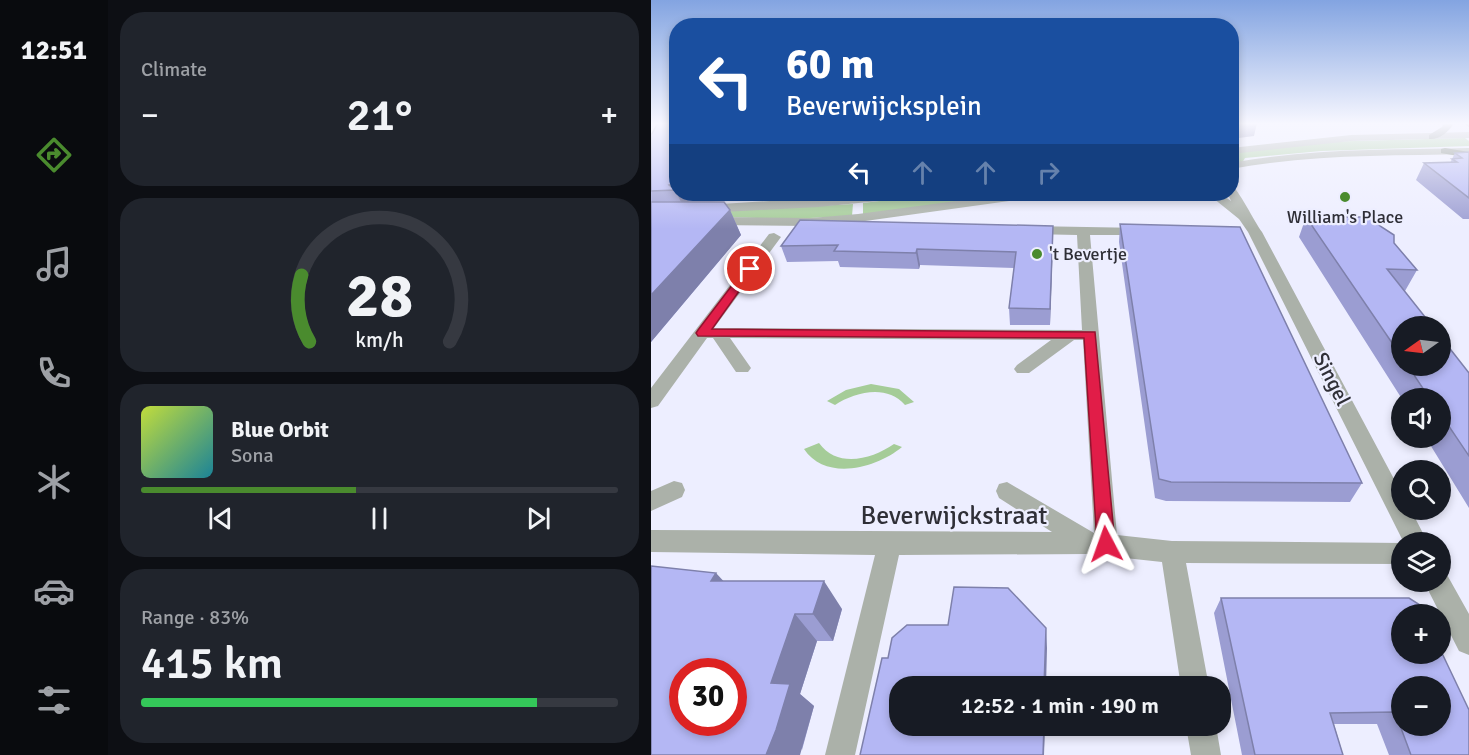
<!DOCTYPE html>
<meta charset="utf-8">
<style>
body{margin:0;font-family:Signika,sans-serif;background:#20242c;color:#f1f3f6;height:100vh;display:flex;flex-direction:column;font-size:22px;white-space:nowrap}
*{box-sizing:border-box;margin:0}
p{font-size:20px;color:#9ea1a6}
.icon{flex:none;width:33px;height:33px;fill:none;stroke:currentColor;stroke-width:2;stroke-linecap:round;stroke-linejoin:round}
.map{position:relative;flex:1;overflow:hidden}
.panel{display:flex;flex-direction:column;gap:12px;padding:12px;background:#0d0f14;width:543px}
.panel>*{flex:none}
.banner{position:absolute;left:18px;top:18px;width:570px;height:183px;border-radius:24px;box-shadow:0 3px 9px #0003;background:#1a4fa0;color:#fff;overflow:hidden}
.needle{width:39px;rotate:256deg}
.fabs{position:absolute;left:740px;top:316px;display:grid;gap:12px}
.fabs a{display:grid;place-items:center;width:60px;height:60px;border-radius:50%;background:#171b24;box-shadow:0 3px 9px #0003;font-size:30px}
.speed{position:absolute;left:18px;top:658px;display:flex;gap:12px;font-size:30px;font-weight:700;text-align:center}
.speed>*{display:grid;place-content:center;width:78px;height:78px;border-radius:50%;background:#171b24;box-shadow:0 3px 9px #0003;line-height:1}
.speed .limit{border:9px solid #d22;background:#fff;color:#111}
.pin{position:absolute;display:grid;place-items:center;width:51px;height:51px;color:#fff;margin:-26px;border:3px solid #fff;border-radius:50%;box-shadow:0 2px 6px #0007}
.me{position:absolute;width:66px;margin:-33px;rotate:356deg;stroke-linejoin:round;filter:drop-shadow(0 0 4px #0008)}
.turn{display:flex;align-items:center;gap:21px;height:126px;padding:0 18px;font-size:27px}
.turn .icon{width:78px;height:78px;stroke-width:2.5}
.turn b{display:block;font-size:42px;line-height:51px}
.lanes{display:flex;align-items:center;height:57px;padding:0 18px;background:#0003;justify-content:center;gap:30px;direction:ltr}
.lanes .off{opacity:.35}
.big{font-size:45px;font-weight:600;line-height:1.1}
.panel .tile{flex:1;display:flex;flex-direction:column;justify-content:center;gap:9px;min-width:0;padding:0 21px;border-radius:24px;background:#20242c}
.panel .dial{align-items:center;gap:0}
.dial svg{height:156px;overflow:visible;fill:none;stroke:#363941;stroke-width:7;stroke-linecap:round;text-anchor:middle}
.dial text{fill:#f1f3f6;stroke:none}
.song{display:flex;align-items:center;gap:18px}
.cover{width:72px;height:72px;border-radius:9px;background:linear-gradient(135deg,hsl(70 70% 55%),hsl(190 70% 35%))}
.played{height:6px;border-radius:3px;background:linear-gradient(90deg,#4a8b2e 45%,#363941 45%)}
.keys{display:flex;justify-content:space-around;direction:ltr}
.heat{display:flex;justify-content:space-between;align-items:center;font-size:33px;direction:ltr}
.charge{height:9px;border-radius:4px;background:linear-gradient(90deg,#34c759 83%,#363941 0)}
.trip{position:absolute;left:238px;top:676px;width:342px;height:60px;border-radius:24px;background:#171b24;box-shadow:0 3px 9px #0003;font-weight:600;line-height:60px;text-align:center}
main{display:flex;flex:1;min-height:0}
.tab-bar{display:flex;flex-direction:column;width:108px;justify-content:space-around;align-items:center;background:#090b0e;color:#9ea1a6}
.tab-bar .icon{width:42px;height:42px}
.tab-bar .current{color:#4a8b2e}
.tab-bar b{font-size:27px;color:#f1f3f6}
.map>svg:first-child{display:block}
.green{fill:#a5cc98}
.lines{fill:none;stroke-linecap:round;stroke-linejoin:round}
.minor{fill:#abb1a9;fill-rule:evenodd}
.major{fill:#727c6f;fill-rule:evenodd}
.wall{fill:#9b9dd2}
.shaded-wall{fill:#7e80ab}
.building{fill:#b4b7f4;stroke:#7e80ab;stroke-width:1.5;fill-rule:evenodd}
.route{fill:#e11d48;stroke:#92132f;stroke-width:1.5}
.poi-dot{fill:#4a8b2e;stroke:#edeeff;stroke-width:2}
.labels{text-anchor:middle;stroke-width:4.5;stroke-linejoin:round;paint-order:stroke}
.far-poi-label{font-size:18px;fill:#2f2f37;stroke:#edeeff}
.street-label{font-size:21px;fill:#2f2f37;stroke:#edeeff}
.near-street-label{font-size:26px;fill:#2f2f37;stroke:#edeeff}
</style>
<main>
<nav class="tab-bar">
<b>12:51</b>
<svg class="icon current" aria-label="directions" viewBox="0 0 24 24"><path d="M12 3l9 9-9 9-9-9zM9 14v-3h6M13 9l2 2-2 2"/></svg>
<svg class="icon" aria-label="music" viewBox="0 0 24 24"><path d="M9 18V5l10-2v13"/><circle cx="6" cy="18" r="3"/><circle cx="16" cy="16" r="3"/></svg>
<svg class="icon" aria-label="phone" viewBox="0 0 24 24"><path d="M5 4h4l2 5-3 2q2 4 5 5l2-3 5 2v4C11 20 4 13 5 4z"/></svg>
<svg class="icon" aria-label="climate" viewBox="0 0 24 24"><path d="M12 3v18M4 7l16 10M4 17L20 7"/></svg>
<svg class="icon" aria-label="car" viewBox="0 0 24 24"><path d="M5 17H2v-5l4-1 3-4h7l3 4 3 1v5h-3M9 17h6M6 11h13"/><circle cx="7" cy="17" r="2"/><circle cx="17" cy="17" r="2"/></svg>
<svg class="icon" aria-label="filters" viewBox="0 0 24 24"><path d="M4 7h16M4 17h16"/><circle cx="9" cy="7" r="2"/><circle cx="15" cy="17" r="2"/></svg>
</nav>
<section class="panel">
<div class="tile"><p>Climate</p>
<div class="heat"><a>−</a><b class="big">21°</b><a>+</a></div>
</div>
<div class="tile dial"><svg viewBox="0 0 100 80">
<path d="M14 69A42 42 0 1 1 86 69"/>
<path d="M14 69A42 42 0 0 1 10 35" stroke="#4a8b2e"/>
<text x="50" y="56" font-size="32" font-weight="700">28</text>
<text x="50" y="72" font-size="11">km/h</text>
</svg></div>
<div class="tile">
<div class="song"><i class="cover"></i><div><b>Blue Orbit</b><p>Sona</p></div></div>
<div class="played"></div>
<div class="keys"><svg class="icon" aria-label="previous" viewBox="0 0 24 24"><path d="M18 5L8 12l10 7zM5 5v14"/></svg><svg class="icon" aria-label="pause" viewBox="0 0 24 24"><path d="M8 5v14M16 5v14"/></svg><svg class="icon" aria-label="next" viewBox="0 0 24 24"><path d="M6 5l10 7-10 7zM19 5v14"/></svg></div>
</div>
<div class="tile"><p>Range · 83%</p><b class="big">415 km</b><div class="charge"></div></div>
</section>
<div class="map">
<svg width="818" height="755" viewBox="0 0 818 755">
<rect width="100%" height="100%" fill="#edeeff"/>
<path class="green" d="M814,138L818,141V146L670,151L594,158L591,163L583,164L581,161L580,152L666,142Z
M284,194H369L212,215V203Z
M202,204L201,216L138,219L6,215Z
M220,384L248,389L263,402L254,405C236,384 204,392 184,405L176,401L195,390Z
M168,443C187,469 221,459 243,444L251,447C226,468 175,482 153,449Z"/>
<g class="lines">
<path class="minor" d="M818,132V138L700,141L580,154V148L700,135Z
M818,148V154C739,156 659,154 580,169V163C659,148 739,150 818,148Z
M580,185C587,188 604,223 611,232L750,492V510H760L777,543H750V564L535,563L558,687H530L511,562L437,554L248,555L204,755H174L224,555L0,552V530L401,532L348,498L345,491L348,484L356,482L443,533L432,340H423L378,373H366L363,369L366,365L400,340L79,338L100,368L97,372H85L62,338H56L7,406L0,408V388L118,234L123,233L130,237L63,328L431,330L426,235L379,234L373,230L379,226L492,228L499,232L497,235H439L466,535L521,541L753,543L597,232L588,219L557,194H570L580,201L577,194H580Z
M227,194H264L258,198L167,207L54,213L48,209L54,205Z
M358,194H386L380,198L207,222L160,226L59,225L53,221L59,217L160,218L207,214Z
M23,481L31,483L34,490L31,497L0,511V491Z
M789,571L795,573L818,614V655L808,651L773,582H789Z
M535,726H565L570,755H540Z"/>
<path class="major" d="M793,123H803C798,132 788,140 778,139V135L791,127Z
M812,123H818V127Z
M794,148L818,152V158L790,153V149Z"/>
</g>
<path class="wall" d="M0,135L26,194H158L157,196L60,202L79,210L90,235L0,342Z
M818,152V219H812L765,180L773,163H799L804,153Z
M655,217L743,243L766,270L754,291H753L750,327V366H789L818,373V508L775,438H789V399H751L648,237Z
M469,224L711,483L699,502L515,501L504,498L468,242Z
M402,226L399,325H359L358,308L363,268L269,265L268,269L189,267L187,261L136,262L130,246Z
M73,581L191,609L182,641H166L149,694L163,706L151,750Z
M570,598L818,755H738L726,724H683L692,755H591L563,613Z"/>
<path class="shaded-wall" d="M580,123H606L603,136L580,139Z
M26,181V194H34L39,204L33,208L24,190L18,185Z
M79,210L90,235L0,342V295Z
M402,226V241L399,325V309Z
M266,249L269,265L268,269L265,253Z
M65,573L92,602L60,581Z
M173,581L191,609L182,641L162,614Z
M144,614L166,641L149,694L163,706L149,755H115L120,683Z
M395,628L396,648L395,687H393Z
M393,726H394L393,755H392Z"/>
<path class="building" d="M7,123H26V181L18,185L24,190L0,191V135Z
M818,152V198L773,163L806,162L801,159L811,158L804,153Z
M0,202H73L79,210L0,295Z
M655,217H722L729,226L743,235V243L766,270L736,269L782,327H750V356Z
M149,220L402,226L399,309L358,308L365,252L266,249L265,253L183,251L187,245L130,246Z
M469,224L589,227L711,483L520,482L508,479Z
M789,336L818,373V456L789,413V399H779L757,366H789Z
M0,566L65,573L60,581H173L162,614H144L120,683L139,684L125,730L115,755H0ZM32,672H82V723H32Z
M303,587L357,588L395,628L393,687H249V726H393L392,755H209L231,658H237L241,638L256,625H297Z
M570,598H758L769,605L773,615H750V654H789V649L818,710V755H760L744,712L679,713L692,755H604ZM750,687H789V726H750Z"/>
<linearGradient id="sky" x2="0" y2="1"><stop stop-color="#83a4e1"/><stop offset="0.54" stop-color="#f7f7ff"/><stop offset="1" stop-color="#f7f7ff" stop-opacity="0"/></linearGradient>
<rect width="818" height="229" fill="url(#sky)"/>
<path class="route" d="M99,266L104,269L61,329L444,332L464,544L461,550L455,553L448,550L446,544L433,338L47,336L45,333L47,330L95,267Z"/>
<g class="poi-dot">
<circle cx="694" cy="197" r="6"/>
<circle cx="386" cy="254" r="6"/>
</g>
<g class="labels">
<g class="far-poi-label">
<text x="694" y="223">William's Place</text>
<text x="398" y="260" text-anchor="start">'t Bevertje</text>
</g>
<g class="street-label">
<text transform="translate(681 379) rotate(63)" y="7">Singel</text>
</g>
<g class="near-street-label">
<text x="303" y="524">Beverwijckstraat</text>
</g>
</g>
</svg>
<div class="fabs">
<a><svg class="needle" viewBox="-14 -14 28 28"><path d="M0-13l5 13h-10z" fill="#e53935"/><path d="M0 13l5-13h-10z" fill="#9ea1a6"/></svg></a>
<a><svg class="icon" aria-label="sound" viewBox="0 0 24 24"><path d="M4 9h4l5-4v14l-5-4H4zM17 9q2 3 0 6"/></svg></a>
<a><svg class="icon" aria-label="search" viewBox="0 0 24 24"><circle cx="10" cy="10" r="6"/><path d="M15 15l6 6"/></svg></a>
<a><svg class="icon" aria-label="layers" viewBox="0 0 24 24"><path d="M12 4l9 5-9 5-9-5zM3 14l9 5 9-5"/></svg></a>
<a>+</a>
<a>−</a>
</div>
<div class="speed"><div class="limit">30</div></div>
<div class="pin" style="left:99px;top:269px;background:#d93025"><svg class="icon" aria-label="arrive" viewBox="0 0 24 24"><path d="M6 21V4h12l-3 4 3 4H6"/></svg></div>
<svg class="me" style="left:455px;top:544px" viewBox="-20 -20 40 40"><path d="M0-17L14 15 0 8-14 15z" fill="#e11d48" stroke="#fff" stroke-width="4"/></svg>
<div class="trip">12:52 · 1 min · 190 m</div>
<div class="banner">
<div class="turn"><svg class="icon" aria-label="left" viewBox="0 0 24 24"><path d="M17 20v-9H6M10 6l-5 5 5 5"/></svg><div><b>60 m</b>Beverwijcksplein</div></div>
<div class="lanes"><svg class="icon" aria-label="left" viewBox="0 0 24 24"><path d="M17 20v-9H6M10 6l-5 5 5 5"/></svg><svg class="icon off" aria-label="ahead" viewBox="0 0 24 24"><path d="M12 20V5M6 11l6-6 6 6"/></svg><svg class="icon off" aria-label="ahead" viewBox="0 0 24 24"><path d="M12 20V5M6 11l6-6 6 6"/></svg><svg class="icon off" aria-label="right" viewBox="0 0 24 24"><path d="M7 20v-9h11M14 6l5 5-5 5"/></svg></div>
</div>
</div>
</main>
